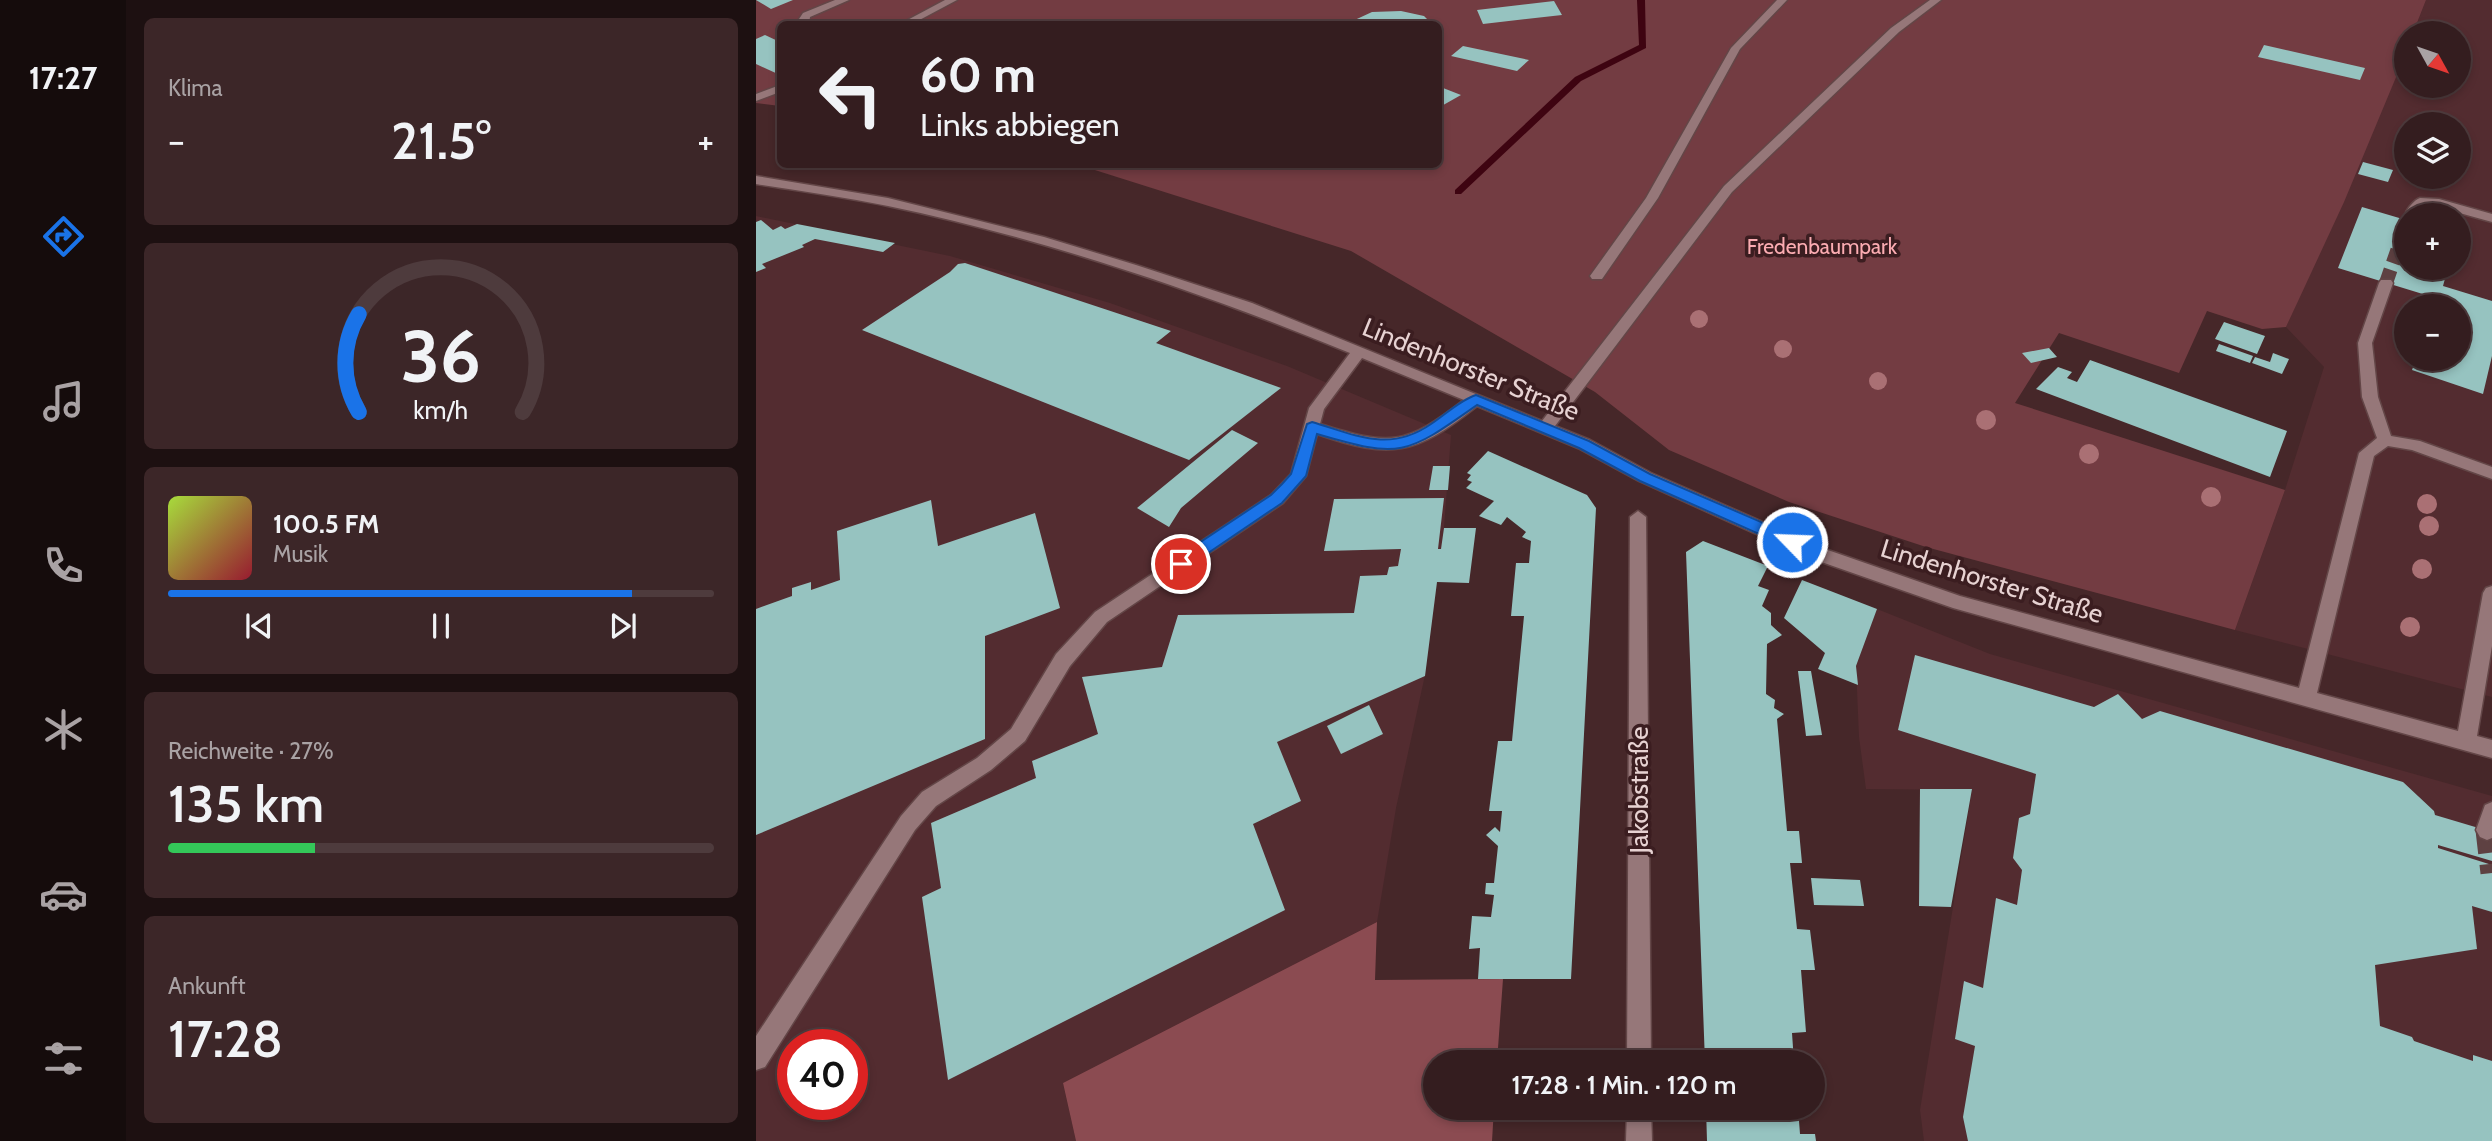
<!DOCTYPE html>
<html lang="de">
<meta charset="utf-8">
<style>
body{margin:0;font-family:Cabin,sans-serif;background:#3c2628;color:#f1f3f6;height:100vh;display:flex;flex-direction:column;font-size:26px;white-space:nowrap}
*{box-sizing:border-box;margin:0}
p{font-size:23px;color:#a9a2a4}
.icon{flex:none;width:38px;height:38px;fill:none;stroke:currentColor;stroke-width:2;stroke-linecap:round;stroke-linejoin:round}
.map{position:relative;flex:1;overflow:hidden}
.side{display:flex;flex-direction:column;gap:18px;padding:18px;background:#1d1011;width:630px}
.side>*{flex:none}
.hud{position:absolute;left:21px;top:21px;width:665px;height:147px;border-radius:10px;box-shadow:0 4px 10px #0003,0 0 0 2px #4e3b3d;background:#341d1f;color:#f1f3f6;overflow:hidden}
.needle{width:46px;rotate:130deg}
.fabs{position:absolute;left:1638px;top:21px;display:grid;gap:14px}
.fabs a{display:grid;place-items:center;width:77px;height:77px;border-radius:50%;background:#341d1f;box-shadow:0 4px 10px #0003,0 0 0 2px #4e3b3d;font-size:35px}
.speed{position:absolute;left:21px;top:1029px;display:flex;gap:14px;font-size:35px;font-weight:700;text-align:center}
.speed>*{display:grid;place-content:center;width:91px;height:91px;border-radius:50%;background:#341d1f;box-shadow:0 4px 10px #0003,0 0 0 2px #4e3b3d;line-height:1}
.speed .limit{border:10px solid #d22;background:#fff;color:#111}
.pin{position:absolute;display:grid;place-items:center;width:60px;height:60px;color:#fff;margin:-30px;border:4px solid #fff;border-radius:50%;box-shadow:0 2px 7px #0007}
.me{position:absolute;width:77px;margin:-38px;rotate:294deg;stroke-linejoin:round;filter:drop-shadow(0 0 5px #0008)}
.turn{display:flex;align-items:center;gap:24px;height:147px;padding:0 28px;font-size:32px}
.turn .icon{width:91px;height:91px;stroke-width:2.5}
.turn b{display:block;font-size:49px;line-height:60px}
.big{font-size:52px;font-weight:600;line-height:1.1}
.side .widget{flex:1;display:flex;flex-direction:column;justify-content:center;gap:10px;min-width:0;padding:0 24px;border-radius:10px;background:#3c2628}
.side .dial{align-items:center;gap:0}
.dial svg{height:182px;overflow:visible;fill:none;stroke:#4e3b3d;stroke-width:7;stroke-linecap:round;text-anchor:middle}
.dial text{fill:#f1f3f6;stroke:none}
.song{display:flex;align-items:center;gap:21px}
.cover{width:84px;height:84px;border-radius:10px;background:linear-gradient(135deg,hsl(80 70% 55%),hsl(350 70% 35%))}
.played{height:7px;border-radius:4px;background:linear-gradient(90deg,#1a73e8 85%,#4e3b3d 85%)}
.keys{display:flex;justify-content:space-around;direction:ltr}
.heat{display:flex;justify-content:space-between;align-items:center;font-size:38px;direction:ltr}
.charge{height:10px;border-radius:5px;background:linear-gradient(90deg,#34c759 27%,#4e3b3d 0)}
.trip{position:absolute;left:667px;top:1050px;width:402px;height:70px;border-radius:35px;background:#341d1f;box-shadow:0 4px 10px #0003,0 0 0 2px #4e3b3d;font-weight:600;line-height:70px;text-align:center}
main{display:flex;flex:1;min-height:0}
.tabs{display:flex;flex-direction:column;width:126px;justify-content:space-around;align-items:center;background:#150c0c;color:#a9a2a4}
.tabs .icon{width:49px;height:49px}
.tabs .selected{color:#1a73e8}
.tabs b{font-size:32px;color:#f1f3f6}
.map>svg:first-child{display:block}
.built{fill:#532c30;fill-rule:evenodd}
.green{fill:#733c42}
.forest{fill:#8b4b51}
.lines{fill:none;stroke-linecap:round;stroke-linejoin:round}
.stream{fill:#3e0411;fill-rule:evenodd}
.building{fill:#96c3c0}
.minor-tunnel-far1{stroke:#5e4142;stroke-width:14;stroke-dasharray:14 7;stroke-linecap:butt}
.minor-tunnel{stroke:#5e4142;stroke-width:23;stroke-dasharray:23 11;stroke-linecap:butt}
.minor-casing{stroke:#634647;stroke-width:3}
.minor{fill:#967779;fill-rule:evenodd}
.tree{fill:#aa7074}
.route{fill:#1a73e8;stroke:#114b97;stroke-width:2}
.labels{text-anchor:middle;stroke-width:7;stroke-linejoin:round;paint-order:stroke}
.far-park-label{font-size:21px;fill:#fcacb2;stroke:#3b1d20}
.street-label{font-size:26px;fill:#e7d2d2;stroke:#3b1d20}
</style>
<main>
<nav class="tabs">
<b>17:27</b>
<svg class="icon selected" aria-label="directions" viewBox="0 0 24 24"><path d="M12 3l9 9-9 9-9-9zM9 14v-3h6M13 9l2 2-2 2"/></svg>
<svg class="icon" aria-label="music" viewBox="0 0 24 24"><path d="M9 18V5l10-2v13"/><circle cx="6" cy="18" r="3"/><circle cx="16" cy="16" r="3"/></svg>
<svg class="icon" aria-label="phone" viewBox="0 0 24 24"><path d="M5 4h4l2 5-3 2q2 4 5 5l2-3 5 2v4C11 20 4 13 5 4z"/></svg>
<svg class="icon" aria-label="climate" viewBox="0 0 24 24"><path d="M12 3v18M4 7l16 10M4 17L20 7"/></svg>
<svg class="icon" aria-label="car" viewBox="0 0 24 24"><path d="M5 17H2v-5l4-1 3-4h7l3 4 3 1v5h-3M9 17h6M6 11h13"/><circle cx="7" cy="17" r="2"/><circle cx="17" cy="17" r="2"/></svg>
<svg class="icon" aria-label="filters" viewBox="0 0 24 24"><path d="M4 7h16M4 17h16"/><circle cx="9" cy="7" r="2"/><circle cx="15" cy="17" r="2"/></svg>
</nav>
<section class="side">
<div class="widget"><p>Klima</p>
<div class="heat"><a>−</a><b class="big">21.5°</b><a>+</a></div>
</div>
<div class="widget dial"><svg viewBox="0 0 100 80">
<path d="M14 69A42 42 0 1 1 86 69"/>
<path d="M14 69A42 42 0 0 1 14 26" stroke="#1a73e8"/>
<text x="50" y="56" font-size="32" font-weight="700">36</text>
<text x="50" y="72" font-size="11">km/h</text>
</svg></div>
<div class="widget">
<div class="song"><i class="cover"></i><div><b>100.5 FM</b><p>Musik</p></div></div>
<div class="played"></div>
<div class="keys"><svg class="icon" aria-label="previous" viewBox="0 0 24 24"><path d="M18 5L8 12l10 7zM5 5v14"/></svg><svg class="icon" aria-label="pause" viewBox="0 0 24 24"><path d="M8 5v14M16 5v14"/></svg><svg class="icon" aria-label="next" viewBox="0 0 24 24"><path d="M6 5l10 7-10 7zM19 5v14"/></svg></div>
</div>
<div class="widget"><p>Reichweite · 27%</p><b class="big">135 km</b><div class="charge"></div></div>
<div class="widget"><p>Ankunft</p><b class="big">17:28</b></div>
</section>
<div class="map">
<svg width="1736" height="1141" viewBox="0 0 1736 1141">
<rect width="100%" height="100%" fill="#462729"/>
<path class="built" d="M1670,0H1736V697L1479,630L1529,490L1568,367L1530,327L1650,51V86H1703V33H1657ZM1650,124H1703V177H1650ZM1650,215H1703V268H1650ZM1650,306H1703V359H1650Z
M0,216L194,256L354,303L531,366L695,435L688,528L669,675L640,808L621,922L307,1083L320,1141H0ZM37,1045H96V1104H37Z
M1121,609L1234,654L1736,796V1141H1168L1164,1110L1216,790L1110,789L1103,737L1100,666Z"/>
<path class="green" d="M0,0H1670L1657,33H1650V51L1643,70L1588,202L1530,327L1506,329L1451,311L1423,373L1303,333L1259,403L1529,490L1479,630L1170,547L1033,502L913,450L839,392L595,251L323,165L682,164V24H24V106L0,103Z"/>
<path class="forest" d="M621,922L619,980L747,979L741,1062H679V1108H738L736,1141H320L307,1083Z"/>
<g class="lines">
<path class="stream" d="M881,0H889L890,48L825,81L705,194H699V190L819,77L883,45Z"/>
</g>
<path class="building" d="M0,0H37L15,9Z
M798,1L806,15L727,24L721,10Z
M645,11L668,16L676,24H590L616,12Z
M9,35L24,42V75L0,64V39Z
M1508,45L1609,68L1604,80L1502,57Z
M707,46L773,60L761,71L695,56Z
M682,86L705,95L682,108Z
M1607,162L1637,170L1632,182L1602,174Z
M1606,207L1650,220V268H1682L1691,271L1687,286L1736,301V356L1727,394L1656,370L1660,359H1703V306H1667L1670,295L1582,268Z
M5,220L17,230L25,226L29,229L41,224L139,243L127,252L59,239L46,245L48,247L6,264L10,268L0,272V222Z
M209,263L415,331L400,343L525,388L433,460L106,330L194,272L202,264Z
M1468,322L1509,336L1501,354L1459,339Z
M1463,344L1497,356L1494,363L1460,351Z
M1293,348L1301,357L1275,363L1266,353Z
M1517,353L1533,359L1526,374L1496,363L1499,357L1514,362Z
M1334,360L1531,431L1514,477L1280,389L1302,367L1316,372L1311,378L1321,382Z
M476,430L502,443L425,508L413,527L381,508Z
M732,451L831,495L840,508L815,979H722L724,948L713,949L716,916L735,917L738,895L729,894L730,883H738L742,846L730,835L739,827L744,832L746,811H733L742,741H756L768,616H755L760,563H773L775,541L766,537L770,532L751,517L745,525L723,516L738,501L710,488L716,482L711,480L715,475L711,473Z
M677,466H694L692,490H673Z
M688,498L682,549H685L688,528H720L713,583L681,582L669,676L521,742L545,801L497,824L529,910L192,1080L166,897L185,888L175,823L280,778L276,761L342,734L326,677L406,667L422,615L598,613L604,576L631,575L633,567L642,566L645,549L568,551L578,499Z
M175,500L182,546L279,513L304,608L229,636V739L0,835V609L36,596V588L55,582V590L84,580L81,531Z
M947,541L1012,566L1002,586L1013,590L1006,606L1015,613V625L1026,635L1011,644L1010,694L1019,700L1018,708L1028,714L1021,719L1031,831H1043L1046,863H1034L1041,929L1054,930L1059,970H1045L1050,1032L1036,1033L1038,1062H949L930,552Z
M1046,580L1121,609L1100,666L1102,685L1062,669L1069,653L1028,618Z
M1159,655L1338,707L1362,694L1386,719L1404,711L1647,782L1678,811L1679,815L1736,832V861L1682,845V848L1736,865V912L1716,906L1721,949L1619,965L1624,1026L1656,1037L1658,1041L1717,1061V1055L1736,1061V1141H1212L1207,1117L1219,1046L1199,1039L1208,981L1227,988L1240,898L1261,905L1266,870L1257,858L1263,818L1274,814L1280,774L1142,730Z
M1042,671H1055L1066,735L1050,736Z
M613,705L627,734L585,754L571,726Z
M1164,789H1216L1195,907L1163,906Z
M1055,878L1104,880L1108,906L1058,905Z
M950,1108H1042L1044,1134H1059L1060,1141H951Z"/>
<g class="lines">
<path class="minor-tunnel-far1" d="M1630,283L1650,225"/>
<path class="minor-tunnel" d="M1731,830L1736,873"/>
<g class="minor-casing">
<path id="minor" d="M79,0H93L54,17L53,24L41,22L47,13Z
M189,0H201L156,24H144Z
M1021,0H1031L984,49L902,198L846,279H836L834,276L890,198L975,48Z
M1174,0H1185L1143,32L976,192L799,426L834,440L895,473L1066,548L1204,596L1543,688L1603,453L1621,438L1606,397L1602,343L1623,283L1625,280H1635L1637,283L1616,343L1622,397L1635,436L1664,441L1736,467V479L1656,450L1632,446L1618,456L1561,693L1702,731L1727,593L1730,588L1736,586V646L1721,736L1736,740V758L1197,608L1054,558L883,481L822,448L721,406C659,455 636,460 561,434L550,476L527,503L351,622L314,666L269,741L235,770L180,806L159,830L9,1067L0,1070V1036L145,816L166,792L221,758L255,729L300,654L339,612L515,495L535,474L553,408L594,353C445,292 290,239 132,206C88,197 44,191 0,184V176L132,198L288,237L380,265L496,303L786,421L968,186L1135,28ZM606,358L708,400C649,446 634,446 564,424L568,409Z
M24,85V92L0,101V94Z
M1664,198L1683,199L1736,214V222L1682,207L1667,206L1660,215H1650V218C1647,212 1658,200 1664,198Z
M882,511L890,517L895,1062H871L874,517Z
M1736,802V838L1731,840L1724,837L1720,830L1729,805Z
M871,1108H895L896,1141H870Z"/>
</g>
<use href="#minor" class="minor"/>
</g>
<g class="tree">
<circle cx="943" cy="319" r="9"/>
<circle cx="1027" cy="349" r="9"/>
<circle cx="1122" cy="381" r="9"/>
<circle cx="1230" cy="420" r="10"/>
<circle cx="1333" cy="454" r="10"/>
<circle cx="1455" cy="497" r="10"/>
<circle cx="1671" cy="504" r="10"/>
<circle cx="1673" cy="526" r="10"/>
<circle cx="1666" cy="569" r="10"/>
<circle cx="1654" cy="627" r="10"/>
</g>
<path class="route" d="M720,395L833,441L894,474L1042,538L1044,542L1036,548L1030,546L884,481L823,448L721,405C650,455 645,459 561,434L550,476L526,503L430,568H419L417,564L419,559L515,495L526,484L535,474L551,424L556,422C600,435 633,453 675,424C689,415 704,400 720,395Z"/>
<g class="labels">
<g class="far-park-label">
<text x="1066" y="254">Fredenbaumpark</text>
</g>
<g class="street-label">
<text transform="translate(715 369) rotate(22)" y="9">Lindenhorster Straße</text>
<text transform="translate(1236 581) rotate(17)" y="9">Lindenhorster Straße</text>
<text transform="translate(883 790) rotate(-90)" y="9">Jakobstraße</text>
</g>
</g>
</svg>
<div class="fabs">
<a><svg class="needle" viewBox="-14 -14 28 28"><path d="M0-13l5 13h-10z" fill="#e53935"/><path d="M0 13l5-13h-10z" fill="#a9a2a4"/></svg></a>
<a><svg class="icon" aria-label="layers" viewBox="0 0 24 24"><path d="M12 4l9 5-9 5-9-5zM3 14l9 5 9-5"/></svg></a>
<a>+</a>
<a>−</a>
</div>
<div class="speed"><div class="limit">40</div></div>
<div class="pin" style="left:425px;top:564px;background:#d93025"><svg class="icon" aria-label="arrive" viewBox="0 0 24 24"><path d="M6 21V4h12l-3 4 3 4H6"/></svg></div>
<svg class="me" style="left:1036px;top:542px" viewBox="-20 -20 40 40"><circle r="17" fill="#1a73e8" stroke="#fff" stroke-width="3"/><path d="M0-11L8 9 0 5-8 9z" fill="#fff"/></svg>
<div class="trip">17:28 · 1 Min. · 120 m</div>
<div class="hud">
<div class="turn"><svg class="icon" aria-label="left" viewBox="0 0 24 24"><path d="M17 20v-9H6M10 6l-5 5 5 5"/></svg><div><b>60 m</b>Links abbiegen</div></div>
</div>
</div>
</main>
